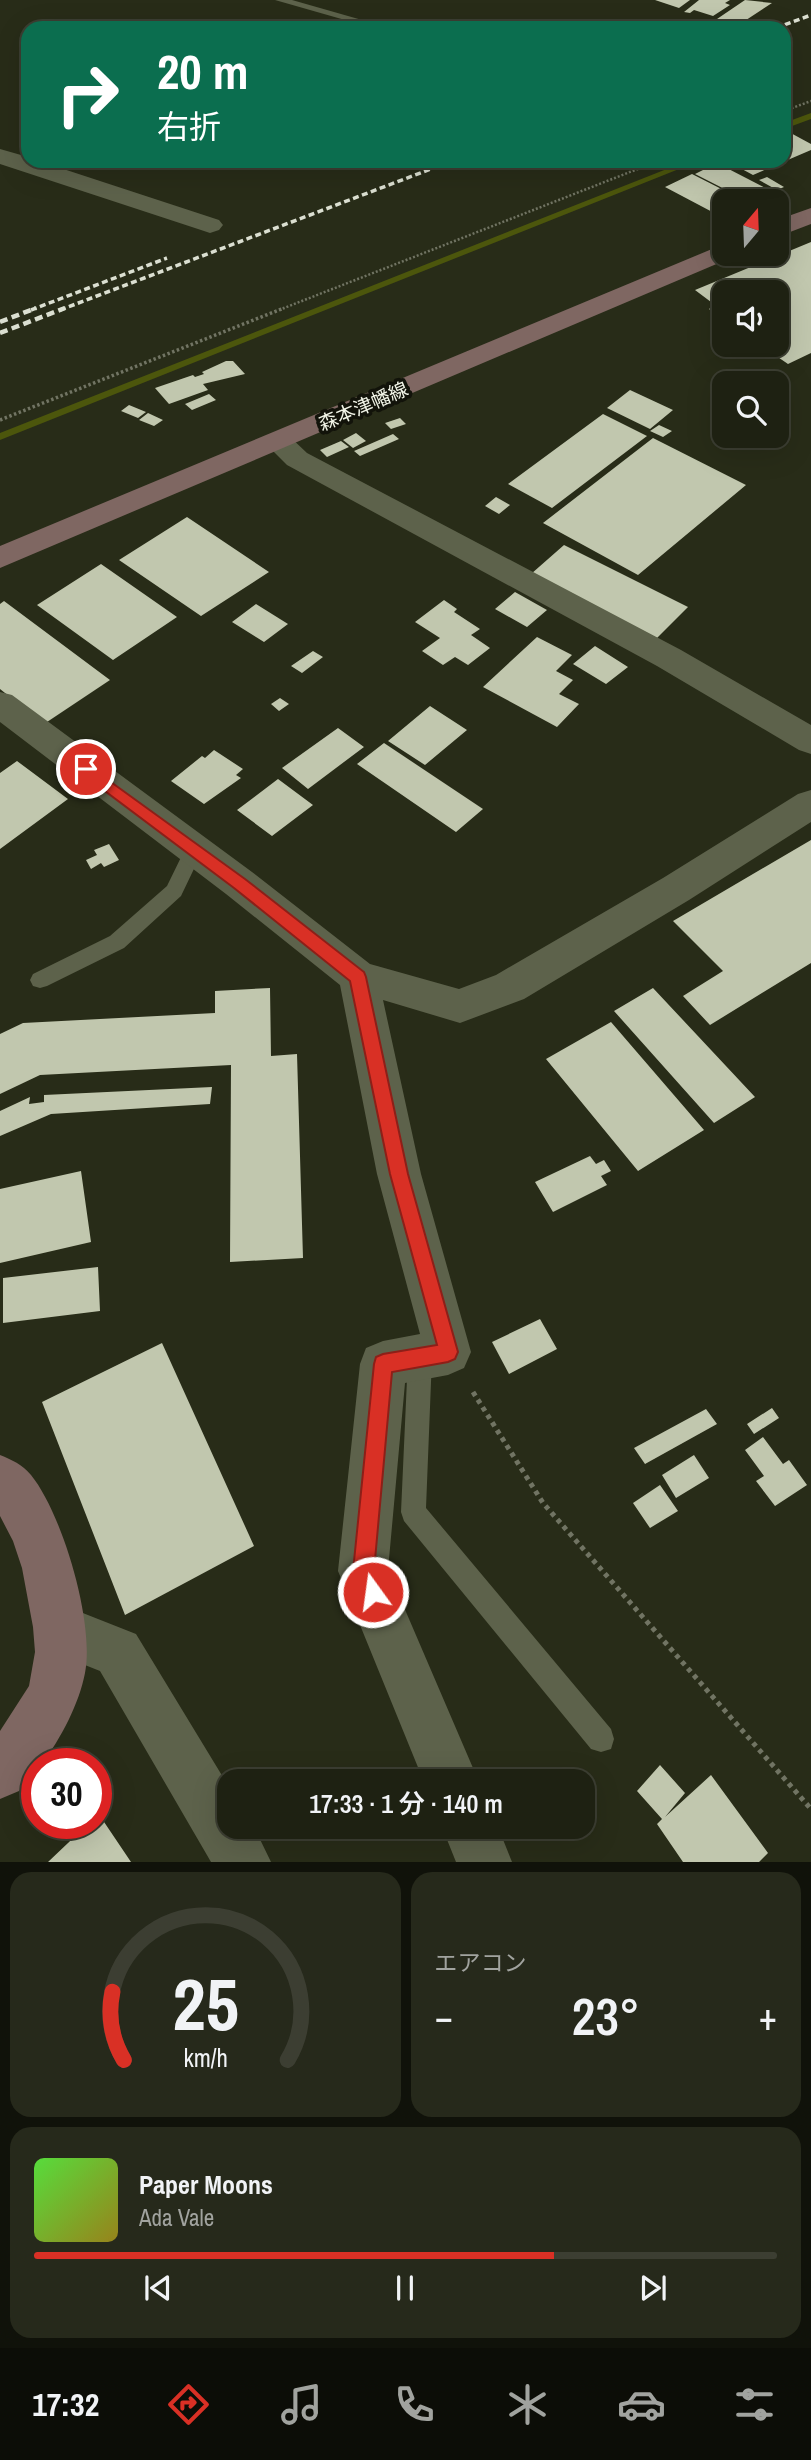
<!DOCTYPE html>
<html lang="ja">
<meta charset="utf-8">
<style>
body{margin:0;font-family:"Archivo Narrow","Noto Sans JP",sans-serif;background:#26291b;color:#f1f3f6;height:100vh;display:flex;flex-direction:column;font-size:26px;white-space:nowrap}
*{box-sizing:border-box;margin:0}
p{font-size:23px;color:#a1a39f}
.icon{flex:none;width:38px;height:38px;fill:none;stroke:currentColor;stroke-width:2;stroke-linecap:round;stroke-linejoin:round}
.map{position:relative;height:1862px;overflow:hidden}
.sheet{display:flex;flex-direction:column;gap:10px;padding:10px;background:#10120a;flex:1}
.sheet>*{flex:none}
.hud{position:absolute;left:21px;top:21px;width:770px;height:147px;border-radius:21px;box-shadow:0 7px 28px #0002,0 0 0 2px #3c3e32;background:#0b6e4f;color:#fff;overflow:hidden}
.needle{width:46px;rotate:19deg}
.tools{position:absolute;left:712px;top:189px;display:grid;gap:14px}
.tools a{display:grid;place-items:center;width:77px;height:77px;border-radius:14px;background:#1e2112;box-shadow:0 7px 28px #0002,0 0 0 2px #3c3e32;font-size:35px}
.speed{position:absolute;left:21px;top:1748px;display:flex;gap:14px;font-size:35px;font-weight:700;text-align:center}
.speed>*{display:grid;place-content:center;width:91px;height:91px;border-radius:50%;background:#1e2112;box-shadow:0 7px 28px #0002,0 0 0 2px #3c3e32;line-height:1}
.speed .limit{border:10px solid #d22;background:#fff;color:#111}
.pin{position:absolute;display:grid;place-items:center;width:60px;height:60px;color:#fff;margin:-30px;border:4px solid #fff;border-radius:50%;box-shadow:0 2px 7px #0007}
.me{position:absolute;width:77px;margin:-38px;rotate:346deg;stroke-linejoin:round;filter:drop-shadow(0 0 5px #0008)}
.turn{display:flex;align-items:center;gap:24px;height:147px;padding:0 21px;font-size:32px}
.turn .icon{width:91px;height:91px;stroke-width:2.5}
.turn b{display:block;font-size:49px;line-height:60px}
.big{font-size:52px;font-weight:600;line-height:1.1}
.sheet .card{flex:1;display:flex;flex-direction:column;justify-content:center;gap:10px;min-width:0;padding:0 24px;border-radius:21px;background:#26291b}
.sheet .dial{align-items:center;gap:0}
.dial svg{height:182px;overflow:visible;fill:none;stroke:#3c3e32;stroke-width:7;stroke-linecap:round;text-anchor:middle}
.dial text{fill:#f1f3f6;stroke:none}
.song{display:flex;align-items:center;gap:21px}
.cover{width:84px;height:84px;border-radius:10px;background:linear-gradient(135deg,hsl(110 70% 55%),hsl(50 70% 35%))}
.played{height:7px;border-radius:4px;background:linear-gradient(90deg,#d93025 70%,#3c3e32 70%)}
.keys{display:flex;justify-content:space-around;direction:ltr}
.heat{display:flex;justify-content:space-between;align-items:center;font-size:38px;direction:ltr}
.sheet .tiles{flex:1;display:grid;gap:10px;grid-template-columns:1fr 1fr}
.card:last-child{grid-column:span 2}
.trip{position:absolute;left:217px;top:1769px;width:378px;height:70px;border-radius:21px;background:#1e2112;box-shadow:0 7px 28px #0002,0 0 0 2px #3c3e32;font-weight:600;line-height:70px;text-align:center}
.tabs{display:flex;height:112px;justify-content:space-around;align-items:center;background:#0c0d07;color:#a1a39f}
.tabs .icon{width:49px;height:49px}
.tabs .active{color:#d93025}
.tabs b{font-size:32px;color:#f1f3f6}
.map>svg:first-child{display:block}
.lines{fill:none;stroke-linecap:round;stroke-linejoin:round}
.stream{fill:#4c560c;fill-rule:evenodd}
.building{fill:#c1c7ae}
.path-far2{stroke:#717463;stroke-width:2.5;stroke-dasharray:2 2;stroke-linecap:butt}
.path-far1{stroke:#717463;stroke-width:3.5;stroke-dasharray:2.5 2.5;stroke-linecap:butt}
.path{stroke:#717463;stroke-width:5;stroke-dasharray:4.5 4.5;stroke-linecap:butt}
.lane{fill:#5d624b;fill-rule:evenodd}
.street{fill:#5d624b;fill-rule:evenodd}
.secondary{fill:#7f6762;fill-rule:evenodd}
.rail-far1{stroke:#dbdfd1;stroke-width:3.5;stroke-dasharray:6 3.5;stroke-linecap:butt}
.rail{stroke:#dbdfd1;stroke-width:4.5;stroke-dasharray:8 4.5;stroke-linecap:butt}
.route{fill:#d93025;stroke:#8d1f18;stroke-width:2}
.labels{text-anchor:middle;stroke-width:7;stroke-linejoin:round;paint-order:stroke}
.far-street-label{font-size:19px;fill:#f2f5e8;stroke:#12130a}
</style>
<div class="map">
<svg width="811" height="1862" viewBox="0 0 811 1862">
<rect width="100%" height="100%" fill="#282c18"/>
<g class="lines">
<path class="stream" d="M811,113V119L784,129V123Z
M687,161H699L0,440V433Z"/>
</g>
<path class="building" d="M655,0H690L679,8Z
M699,0H730L725,3L730,5L713,16L694,10L690,13L684,12Z
M745,0L772,3L737,26L717,19Z
M787,131L811,144V150L753,175L727,161H784V132Z
M717,163L777,194L762,201H748L695,174Z
M692,174L745,201H724V212L718,215L665,187Z
M767,177L784,187L777,190L759,180Z
M811,242V353L788,364L760,345H777V292H724V320L709,309L715,305L695,290Z
M226,361H233L245,374L203,384L208,390L169,404L155,388L193,375L195,377L204,374L202,372Z
M630,390L673,410L650,429L607,408Z
M209,394L216,400L192,410L185,404Z
M129,405L146,412L138,418L121,411Z
M148,413L163,420L154,426L139,420Z
M603,414L647,436L552,508L508,484Z
M400,418L406,424L391,429L385,423Z
M659,425L672,431L663,437L650,431Z
M356,433L366,441L353,448L343,440Z
M393,434L399,439L360,456L354,451Z
M653,438L746,485L638,575L543,523Z
M341,441L349,447L327,457L320,450Z
M496,497L510,505L499,514L485,506Z
M187,517L269,572L201,616L119,560Z
M564,545L688,607L657,638L531,574Z
M101,564L177,617L113,660L37,605Z
M515,592L547,610L527,627L495,609Z
M444,600L457,609L454,612L480,629L471,635L490,648L468,665L455,657L443,665L422,651L440,638L415,622Z
M4,601L110,680L44,724L0,689V604Z
M256,604L288,624L264,642L232,622Z
M537,637L572,655L556,671L573,680L559,694L579,704L557,727L483,687Z
M595,646L628,667L606,684L573,664Z
M313,651L323,657L302,673L291,666Z
M280,698L289,704L279,711L271,704Z
M430,706L467,730L425,765L388,741Z
M338,728L364,747L308,789L282,768Z
M384,743L483,809L456,832L357,764Z
M214,750L243,769L236,775L241,778L204,804L171,781L202,756L205,758Z
M17,761L68,799L0,849V773Z
M278,779L313,805L272,836L237,810Z
M811,840V963L710,1025L683,996L723,971L673,921Z
M109,844L119,860L104,867L101,863L91,869L86,860L97,855L94,850Z
M270,988L271,1056L297,1054L303,1258L230,1262L231,1065L40,1075L0,1094V1034L23,1023L215,1013V991Z
M653,988L755,1097L714,1123L614,1011Z
M611,1022L704,1130L638,1171L546,1059Z
M212,1087L210,1104L51,1114L0,1136V1111L30,1097L29,1104L44,1102V1095Z
M590,1156L596,1164L604,1160L611,1171L601,1176L607,1185L553,1212L535,1182Z
M81,1171L91,1242L0,1263V1189Z
M98,1267L100,1311L3,1323V1278Z
M540,1319L557,1349L509,1374L492,1342Z
M162,1343L254,1546L125,1615L42,1402Z
M772,1408L779,1418L754,1434L747,1424Z
M706,1409L717,1424L645,1464L634,1448Z
M763,1437L783,1464L789,1460L807,1485L775,1506L756,1481L764,1476L745,1450Z
M694,1455L709,1478L676,1498L662,1475Z
M660,1485L678,1511L650,1528L633,1503Z
M660,1765L685,1793L665,1817L711,1775L768,1853L759,1862H683L657,1824L662,1819L637,1791Z
M98,1813L131,1862H48L88,1824H96Z"/>
<g class="lines">
<path class="path-far2" d="M784,111L811,101
M279,310L658,161"/>
<path class="path-far1" d="M0,420L284,308"/>
<path class="path" d="M473,1392L543,1503L811,1809"/>
<path class="lane" d="M275,0H292L390,28H373Z
M194,843L201,845L203,850L181,896L124,948L47,986L40,988L33,986L30,980L33,974L110,936L167,886L187,845Z
M420,1346L428,1349L432,1357L426,1508L611,1729L614,1739L611,1749L601,1752L591,1749L404,1521L401,1512L408,1357L412,1349Z"/>
<path class="street" d="M0,149L28,157V161H39L219,220L223,225L219,230L210,233L201,230L0,164Z
M278,432L288,435L307,453L681,650L811,725V754L799,750L657,666L287,465L263,441L268,435Z
M0,692L12,695L252,872L370,964L459,989L496,975L663,878L798,794L811,790V822L689,900L524,999L460,1023L383,1000L421,1174L471,1352L464,1368L448,1375L405,1383L388,1570L479,1782H424L338,1571L360,1364L366,1348L383,1341L420,1334L377,1174L340,985L226,894L0,722Z
M60,1604L136,1634L229,1787V1827H254L271,1862H211L100,1671L42,1648L34,1630L42,1612Z
M442,1827H498L512,1862H456Z"/>
<path class="secondary" d="M811,208V224L777,237V220Z
M724,244V254H736L733,257L0,568V546Z
M0,1455C12,1460 22,1464 31,1475C62,1513 95,1623 85,1673C79,1704 61,1738 42,1764H37V1771L19,1791L0,1799V1731L29,1686L35,1652L33,1627L22,1568L13,1541L0,1516Z"/>
<path class="rail-far1" d="M776,28L811,15
M31,310L167,258
M60,310L452,161"/>
<path class="rail" d="M0,322L36,308
M0,333L65,308"/>
</g>
<path class="route" d="M86,764L245,879L364,972L366,977L408,1174L458,1352L455,1359L448,1362L392,1372L374,1571L383,1592L380,1600L373,1603L365,1600L353,1571L374,1364L376,1357L383,1354L437,1345L390,1174L350,981L234,888L81,773L79,769Z"/>
<g class="labels">
<g class="far-street-label">
<text transform="translate(363 406) rotate(-23)" y="7">森本津幡線</text>
</g>
</g>
</svg>
<div class="tools">
<a><svg class="needle" viewBox="-14 -14 28 28"><path d="M0-13l5 13h-10z" fill="#e53935"/><path d="M0 13l5-13h-10z" fill="#a1a39f"/></svg></a>
<a><svg class="icon" aria-label="sound" viewBox="0 0 24 24"><path d="M4 9h4l5-4v14l-5-4H4zM17 9q2 3 0 6"/></svg></a>
<a><svg class="icon" aria-label="search" viewBox="0 0 24 24"><circle cx="10" cy="10" r="6"/><path d="M15 15l6 6"/></svg></a>
</div>
<div class="speed"><div class="limit">30</div></div>
<div class="pin" style="left:86px;top:769px;background:#d93025"><svg class="icon" aria-label="arrive" viewBox="0 0 24 24"><path d="M6 21V4h12l-3 4 3 4H6"/></svg></div>
<svg class="me" style="left:373px;top:1592px" viewBox="-20 -20 40 40"><circle r="17" fill="#d93025" stroke="#fff" stroke-width="3"/><path d="M0-11L8 9 0 5-8 9z" fill="#fff"/></svg>
<div class="trip">17:33 · 1 分 · 140 m</div>
<div class="hud">
<div class="turn"><svg class="icon" aria-label="right" viewBox="0 0 24 24"><path d="M7 20v-9h11M14 6l5 5-5 5"/></svg><div><b>20 m</b>右折</div></div>
</div>
</div>
<section class="sheet">
<div class="tiles">
<div class="card dial"><svg viewBox="0 0 100 80">
<path d="M14 69A42 42 0 1 1 86 69"/>
<path d="M14 69A42 42 0 0 1 9 39" stroke="#d93025"/>
<text x="50" y="56" font-size="32" font-weight="700">25</text>
<text x="50" y="72" font-size="11">km/h</text>
</svg></div>
<div class="card"><p>エアコン</p>
<div class="heat"><a>−</a><b class="big">23°</b><a>+</a></div>
</div>
<div class="card">
<div class="song"><i class="cover"></i><div><b>Paper Moons</b><p>Ada Vale</p></div></div>
<div class="played"></div>
<div class="keys"><svg class="icon" aria-label="previous" viewBox="0 0 24 24"><path d="M18 5L8 12l10 7zM5 5v14"/></svg><svg class="icon" aria-label="pause" viewBox="0 0 24 24"><path d="M8 5v14M16 5v14"/></svg><svg class="icon" aria-label="next" viewBox="0 0 24 24"><path d="M6 5l10 7-10 7zM19 5v14"/></svg></div>
</div>
</div>
</section>
<nav class="tabs">
<b>17:32</b>
<svg class="icon active" aria-label="directions" viewBox="0 0 24 24"><path d="M12 3l9 9-9 9-9-9zM9 14v-3h6M13 9l2 2-2 2"/></svg>
<svg class="icon" aria-label="music" viewBox="0 0 24 24"><path d="M9 18V5l10-2v13"/><circle cx="6" cy="18" r="3"/><circle cx="16" cy="16" r="3"/></svg>
<svg class="icon" aria-label="phone" viewBox="0 0 24 24"><path d="M5 4h4l2 5-3 2q2 4 5 5l2-3 5 2v4C11 20 4 13 5 4z"/></svg>
<svg class="icon" aria-label="climate" viewBox="0 0 24 24"><path d="M12 3v18M4 7l16 10M4 17L20 7"/></svg>
<svg class="icon" aria-label="car" viewBox="0 0 24 24"><path d="M5 17H2v-5l4-1 3-4h7l3 4 3 1v5h-3M9 17h6M6 11h13"/><circle cx="7" cy="17" r="2"/><circle cx="17" cy="17" r="2"/></svg>
<svg class="icon" aria-label="filters" viewBox="0 0 24 24"><path d="M4 7h16M4 17h16"/><circle cx="9" cy="7" r="2"/><circle cx="15" cy="17" r="2"/></svg>
</nav>
